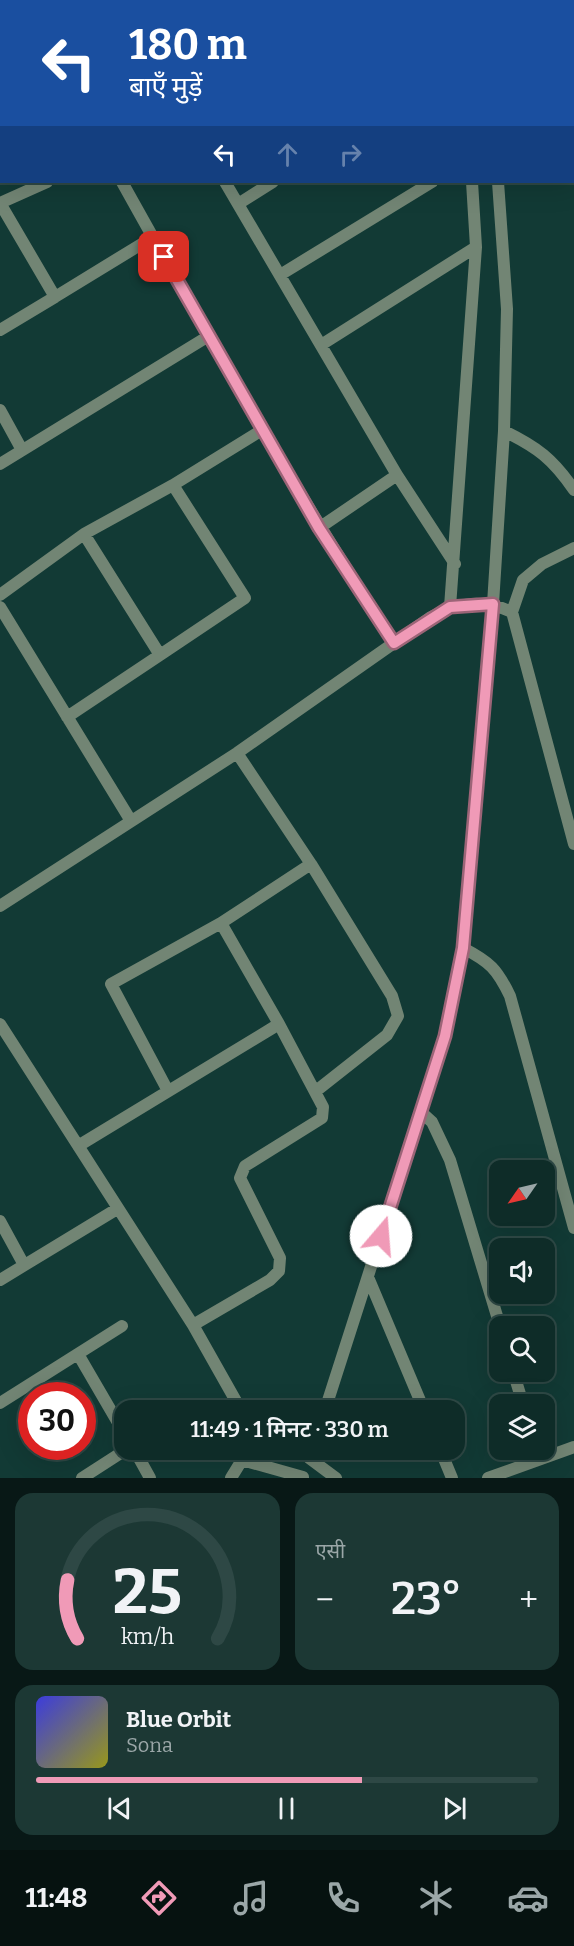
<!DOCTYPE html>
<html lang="hi">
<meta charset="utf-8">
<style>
body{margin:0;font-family:Bitter,"Noto Sans Devanagari",serif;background:#1c3834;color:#f1f3f6;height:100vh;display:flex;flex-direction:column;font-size:22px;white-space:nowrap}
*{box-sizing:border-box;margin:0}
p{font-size:20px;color:#9ba7a8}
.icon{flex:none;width:33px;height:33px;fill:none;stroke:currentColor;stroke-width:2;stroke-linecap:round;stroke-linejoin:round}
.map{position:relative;height:1478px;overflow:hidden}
.side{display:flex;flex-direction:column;gap:15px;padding:15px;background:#081816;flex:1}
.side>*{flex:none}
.banner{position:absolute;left:0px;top:0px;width:574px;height:183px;box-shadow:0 6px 24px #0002,0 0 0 2px #2e4845;background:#1a4fa0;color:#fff;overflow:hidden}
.needle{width:39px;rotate:236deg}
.buttons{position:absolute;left:489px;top:1160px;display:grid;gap:12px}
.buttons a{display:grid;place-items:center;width:66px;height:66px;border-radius:12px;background:#0e2c28;box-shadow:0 6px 24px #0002,0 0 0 2px #2e4845;font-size:30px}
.speed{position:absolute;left:18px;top:1382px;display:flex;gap:12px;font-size:30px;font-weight:700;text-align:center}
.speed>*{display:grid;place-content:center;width:78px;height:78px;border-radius:50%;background:#0e2c28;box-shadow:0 6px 24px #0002,0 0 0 2px #2e4845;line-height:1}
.speed .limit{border:9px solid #d22;background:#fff;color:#111}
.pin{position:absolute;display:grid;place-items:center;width:51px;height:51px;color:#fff;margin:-26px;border-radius:12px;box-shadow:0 3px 9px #0006}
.me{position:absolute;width:66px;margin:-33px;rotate:18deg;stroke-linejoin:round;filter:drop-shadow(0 0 4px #0008)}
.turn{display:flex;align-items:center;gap:21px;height:126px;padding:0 30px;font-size:27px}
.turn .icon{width:78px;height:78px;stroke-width:2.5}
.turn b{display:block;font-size:42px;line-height:51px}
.lanes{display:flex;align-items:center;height:57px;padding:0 30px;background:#0003;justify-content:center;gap:30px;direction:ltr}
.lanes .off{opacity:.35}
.big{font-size:45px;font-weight:600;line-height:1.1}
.side .tile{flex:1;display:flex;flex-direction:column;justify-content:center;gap:9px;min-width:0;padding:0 21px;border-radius:18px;background:#1c3834}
.side .dial{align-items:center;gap:0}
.dial svg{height:156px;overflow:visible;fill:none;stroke:#2e4845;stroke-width:7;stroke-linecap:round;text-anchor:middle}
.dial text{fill:#f1f3f6;stroke:none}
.song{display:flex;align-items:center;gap:18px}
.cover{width:72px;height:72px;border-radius:9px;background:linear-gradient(135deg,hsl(240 70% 55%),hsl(60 70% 35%))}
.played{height:6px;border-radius:3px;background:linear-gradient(90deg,#f09ab7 65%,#2e4845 65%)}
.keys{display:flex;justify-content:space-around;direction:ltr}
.heat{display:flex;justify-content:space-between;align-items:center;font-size:33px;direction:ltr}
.side .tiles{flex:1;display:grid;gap:15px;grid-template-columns:1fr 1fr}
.tile:last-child{grid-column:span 2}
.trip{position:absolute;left:114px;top:1400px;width:351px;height:60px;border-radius:18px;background:#0e2c28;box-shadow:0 6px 24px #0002,0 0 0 2px #2e4845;font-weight:600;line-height:60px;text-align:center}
.menu{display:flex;height:96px;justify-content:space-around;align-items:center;background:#061210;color:#9ba7a8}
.menu .icon{width:42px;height:42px}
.menu .current{color:#f09ab7}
.menu b{font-size:27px;color:#f1f3f6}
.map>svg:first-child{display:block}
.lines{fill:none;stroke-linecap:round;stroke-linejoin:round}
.minor{stroke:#728574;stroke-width:12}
.route-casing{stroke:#9c6477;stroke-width:15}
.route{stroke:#f09ab7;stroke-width:10}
</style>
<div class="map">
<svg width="574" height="1478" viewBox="0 0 574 1478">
<rect width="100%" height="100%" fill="#123a35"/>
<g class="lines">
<path class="minor" d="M64,0L65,2
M158,0L159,2
M448,0V2
M485,0V2
M253,2L256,0
M402,2L404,0
M122,182C209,338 296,493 394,643
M225,182L397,475L319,528
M238,204L273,182
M280,275L432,182
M55,297L153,237
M0,330L55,297L0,203L47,182
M321,345L476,247
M0,410L22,450
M504,431C537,447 553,459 574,490
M0,464L207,337
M397,475L455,564
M173,485L262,430
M0,595L84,534
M0,607L131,821
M450,607L476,247L472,182
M512,612L523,580L542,564L574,548
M67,717L160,655L84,534L173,485L245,598L160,655
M237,753L311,864L392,996L398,1016L387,1035L316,1091
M0,906L237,753L431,617C459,602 483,599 512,612L574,844
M221,923L311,864
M463,948C490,962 497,969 510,996L574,1228
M0,1024L193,1325L241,1410
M421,1112L432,1122L450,1160L500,1326
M78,1146L279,1024L221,923L111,984L168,1091
M0,1221L24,1265
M368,1277L424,1410
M0,1280L117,1209
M193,1325L270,1280L279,1271L280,1258L240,1178L245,1166L322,1118L323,1107L279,1024
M78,1354L124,1433
M513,1371L523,1404
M0,1403L122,1326
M325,1410L445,1036L463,948L493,604L504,431L507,309L498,182
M134,1449L150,1478
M440,1449L452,1478
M309,1458L336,1478
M242,1460L303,1477
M82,1478L127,1449
M231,1478L242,1460L243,1449
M488,1478L574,1447"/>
</g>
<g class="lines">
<g class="route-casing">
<path id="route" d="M164,257L319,528L394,643L450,607L493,604L463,948L445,1036L381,1236"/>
</g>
<use href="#route" class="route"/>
</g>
</svg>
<div class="buttons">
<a><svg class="needle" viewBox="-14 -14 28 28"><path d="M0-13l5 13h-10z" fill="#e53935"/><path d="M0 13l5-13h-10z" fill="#9ba7a8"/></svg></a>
<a><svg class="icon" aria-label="sound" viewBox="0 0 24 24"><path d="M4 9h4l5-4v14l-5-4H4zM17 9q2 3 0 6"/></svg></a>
<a><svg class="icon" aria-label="search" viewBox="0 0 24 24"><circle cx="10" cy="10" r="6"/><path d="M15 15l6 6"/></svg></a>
<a><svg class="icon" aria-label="layers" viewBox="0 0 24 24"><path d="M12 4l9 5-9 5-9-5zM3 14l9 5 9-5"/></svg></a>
</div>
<div class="speed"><div class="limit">30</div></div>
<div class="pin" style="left:164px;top:257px;background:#d93025"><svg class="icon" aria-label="arrive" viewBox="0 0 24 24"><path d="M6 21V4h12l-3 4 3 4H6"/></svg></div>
<svg class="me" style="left:381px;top:1236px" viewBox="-20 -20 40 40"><circle r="19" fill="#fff"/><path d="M0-13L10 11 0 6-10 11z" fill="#f09ab7"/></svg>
<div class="trip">11:49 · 1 मिनट · 330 m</div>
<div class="banner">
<div class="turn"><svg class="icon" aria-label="left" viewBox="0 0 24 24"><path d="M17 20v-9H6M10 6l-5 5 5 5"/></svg><div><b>180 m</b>बाएँ मुड़ें</div></div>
<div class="lanes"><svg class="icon" aria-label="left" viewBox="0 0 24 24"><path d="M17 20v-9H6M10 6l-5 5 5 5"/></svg><svg class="icon off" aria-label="ahead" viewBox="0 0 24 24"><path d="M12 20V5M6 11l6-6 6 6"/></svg><svg class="icon off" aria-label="right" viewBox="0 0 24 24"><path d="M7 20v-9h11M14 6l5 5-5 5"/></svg></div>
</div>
</div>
<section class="side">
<div class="tiles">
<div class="tile dial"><svg viewBox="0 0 100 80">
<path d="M14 69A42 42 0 1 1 86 69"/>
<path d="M14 69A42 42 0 0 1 9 39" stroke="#f09ab7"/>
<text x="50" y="56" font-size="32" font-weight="700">25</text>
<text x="50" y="72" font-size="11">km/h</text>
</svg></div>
<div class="tile"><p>एसी</p>
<div class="heat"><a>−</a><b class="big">23°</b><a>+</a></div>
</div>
<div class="tile">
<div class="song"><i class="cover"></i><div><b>Blue Orbit</b><p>Sona</p></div></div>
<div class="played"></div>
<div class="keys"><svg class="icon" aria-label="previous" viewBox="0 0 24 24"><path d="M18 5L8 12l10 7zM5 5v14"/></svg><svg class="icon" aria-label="pause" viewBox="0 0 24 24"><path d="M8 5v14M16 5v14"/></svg><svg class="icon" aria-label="next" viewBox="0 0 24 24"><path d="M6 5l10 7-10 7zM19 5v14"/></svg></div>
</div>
</div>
</section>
<nav class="menu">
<b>11:48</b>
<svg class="icon current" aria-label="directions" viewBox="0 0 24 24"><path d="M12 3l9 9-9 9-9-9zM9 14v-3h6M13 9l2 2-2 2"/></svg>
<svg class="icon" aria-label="music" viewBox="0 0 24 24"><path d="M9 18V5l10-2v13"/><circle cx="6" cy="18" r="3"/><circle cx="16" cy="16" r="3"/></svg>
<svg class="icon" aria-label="phone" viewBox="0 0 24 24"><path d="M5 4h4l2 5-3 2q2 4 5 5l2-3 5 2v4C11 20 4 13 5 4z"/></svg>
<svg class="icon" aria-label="climate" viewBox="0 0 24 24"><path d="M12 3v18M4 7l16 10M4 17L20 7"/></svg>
<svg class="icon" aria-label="car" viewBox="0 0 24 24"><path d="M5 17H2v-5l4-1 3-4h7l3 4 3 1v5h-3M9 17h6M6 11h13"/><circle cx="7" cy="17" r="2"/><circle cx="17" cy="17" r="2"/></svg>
</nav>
